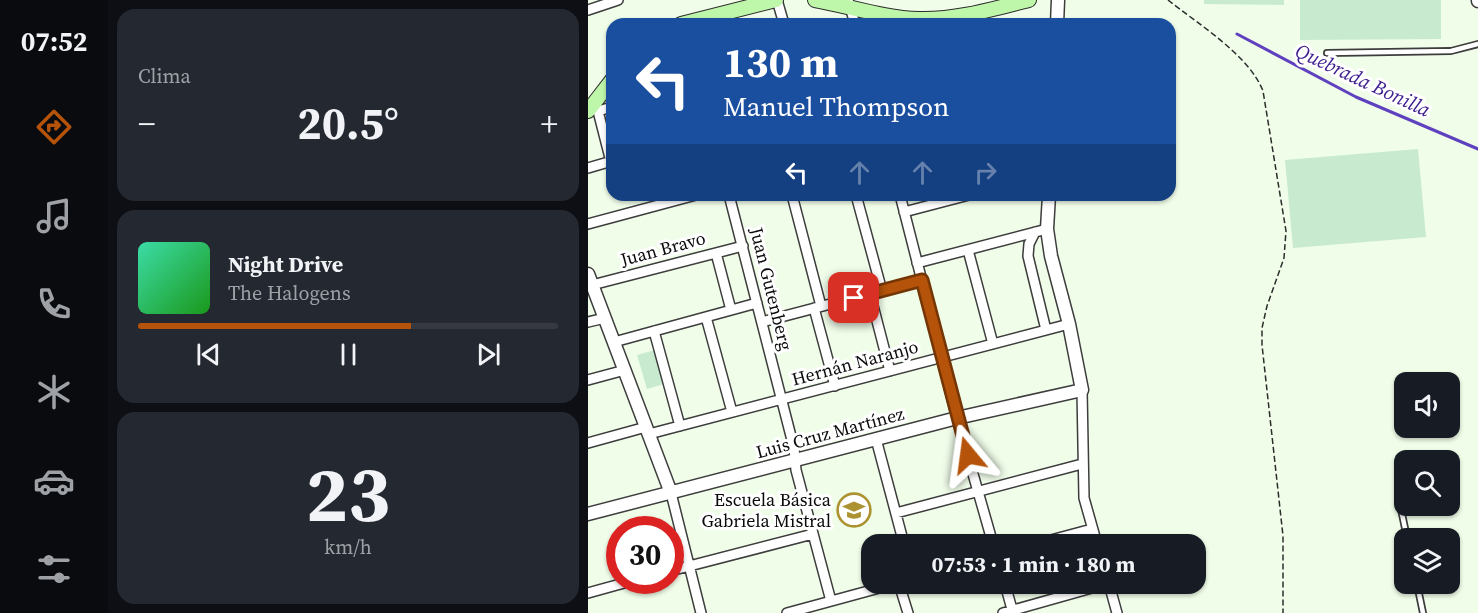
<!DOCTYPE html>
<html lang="es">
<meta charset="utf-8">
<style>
body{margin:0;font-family:"Source Serif 4",serif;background:#242831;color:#f1f3f6;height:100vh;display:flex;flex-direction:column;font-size:22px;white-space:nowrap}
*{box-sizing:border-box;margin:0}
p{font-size:20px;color:#9ea1a6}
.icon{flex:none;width:33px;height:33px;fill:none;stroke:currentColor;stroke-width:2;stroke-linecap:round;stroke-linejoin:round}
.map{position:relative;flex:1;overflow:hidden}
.drawer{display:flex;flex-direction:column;gap:9px;padding:9px;background:#0d0f14;width:480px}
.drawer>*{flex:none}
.hud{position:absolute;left:18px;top:18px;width:570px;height:183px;border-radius:18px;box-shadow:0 2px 4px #0004;background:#1a4fa0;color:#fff;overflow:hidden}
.buttons{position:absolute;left:806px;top:372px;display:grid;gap:12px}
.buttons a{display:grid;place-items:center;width:66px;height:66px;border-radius:12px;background:#171b24;box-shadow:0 2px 4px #0004;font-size:30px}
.speed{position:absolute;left:18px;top:516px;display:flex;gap:12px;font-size:30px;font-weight:700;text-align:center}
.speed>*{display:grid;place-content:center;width:78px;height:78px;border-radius:50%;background:#171b24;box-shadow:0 2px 4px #0004;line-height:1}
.speed .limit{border:9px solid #d22;background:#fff;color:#111}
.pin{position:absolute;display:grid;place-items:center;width:51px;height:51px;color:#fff;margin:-26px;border-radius:12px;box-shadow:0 3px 9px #0006}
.me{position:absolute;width:66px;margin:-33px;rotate:344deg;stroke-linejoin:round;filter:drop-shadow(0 0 4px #0008)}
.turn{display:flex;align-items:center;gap:21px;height:126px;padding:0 18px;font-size:27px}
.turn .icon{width:78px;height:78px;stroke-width:2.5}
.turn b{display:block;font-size:42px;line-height:51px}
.lanes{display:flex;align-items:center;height:57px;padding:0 18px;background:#0003;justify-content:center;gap:30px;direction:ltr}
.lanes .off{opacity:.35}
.big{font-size:45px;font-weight:700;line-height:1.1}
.drawer .widget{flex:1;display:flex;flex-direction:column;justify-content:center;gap:9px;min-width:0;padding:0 21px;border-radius:18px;background:#242831}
.drawer .dial{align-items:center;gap:0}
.dial b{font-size:78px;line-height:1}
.song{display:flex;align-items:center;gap:18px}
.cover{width:72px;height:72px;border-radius:9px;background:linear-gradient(135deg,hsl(160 70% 55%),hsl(120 70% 35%))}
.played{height:6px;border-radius:3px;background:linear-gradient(90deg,#b45309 65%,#363941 65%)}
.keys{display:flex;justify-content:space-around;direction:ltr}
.heat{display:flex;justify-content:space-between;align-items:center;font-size:33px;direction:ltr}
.trip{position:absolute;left:273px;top:534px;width:345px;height:60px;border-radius:18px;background:#171b24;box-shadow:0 2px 4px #0004;font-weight:700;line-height:60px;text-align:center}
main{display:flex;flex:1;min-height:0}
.tab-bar{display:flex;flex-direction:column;width:108px;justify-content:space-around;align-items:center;background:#090b0e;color:#9ea1a6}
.tab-bar .icon{width:42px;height:42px}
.tab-bar .current{color:#b45309}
.tab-bar b{font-size:27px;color:#f1f3f6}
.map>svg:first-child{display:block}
.pitch{fill:#c8ebcf}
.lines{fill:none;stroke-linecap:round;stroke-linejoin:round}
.stream{stroke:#5f41bf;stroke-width:3}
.service-casing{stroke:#3d3d3d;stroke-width:8}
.minor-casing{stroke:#3d3d3d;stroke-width:12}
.tertiary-casing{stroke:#3d3d3d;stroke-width:15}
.secondary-casing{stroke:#2c2c2c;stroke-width:16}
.path{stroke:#2c2c2c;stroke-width:1.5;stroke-dasharray:6 3;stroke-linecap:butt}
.service{stroke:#fff;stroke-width:4.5}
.minor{stroke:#fff;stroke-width:9}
.tertiary{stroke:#fff;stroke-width:12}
.secondary{stroke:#bff7aa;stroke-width:14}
.route-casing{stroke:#753606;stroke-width:15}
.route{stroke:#b45309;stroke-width:10}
.labels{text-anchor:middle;stroke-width:6;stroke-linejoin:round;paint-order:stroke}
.street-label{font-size:18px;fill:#0a0a0a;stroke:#fff}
.poi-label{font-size:18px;fill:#0a0a0a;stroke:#fff;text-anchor:end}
.water-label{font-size:20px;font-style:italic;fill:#3f218f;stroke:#fff}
</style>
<main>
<nav class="tab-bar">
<b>07:52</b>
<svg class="icon current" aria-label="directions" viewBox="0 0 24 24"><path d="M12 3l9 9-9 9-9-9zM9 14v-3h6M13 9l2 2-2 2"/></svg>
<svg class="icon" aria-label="music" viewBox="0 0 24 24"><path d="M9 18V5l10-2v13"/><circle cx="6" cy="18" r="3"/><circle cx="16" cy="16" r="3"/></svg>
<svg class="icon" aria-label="phone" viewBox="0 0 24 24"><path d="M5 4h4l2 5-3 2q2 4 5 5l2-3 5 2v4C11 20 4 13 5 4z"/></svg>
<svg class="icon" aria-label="climate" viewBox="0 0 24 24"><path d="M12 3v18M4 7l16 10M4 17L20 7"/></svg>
<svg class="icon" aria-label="car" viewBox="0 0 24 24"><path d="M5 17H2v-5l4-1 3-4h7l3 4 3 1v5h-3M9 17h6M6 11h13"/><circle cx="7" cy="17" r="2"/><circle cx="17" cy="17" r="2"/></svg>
<svg class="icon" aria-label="filters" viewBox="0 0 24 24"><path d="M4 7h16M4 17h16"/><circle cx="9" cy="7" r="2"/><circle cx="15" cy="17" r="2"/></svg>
</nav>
<section class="drawer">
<div class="widget"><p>Clima</p>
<div class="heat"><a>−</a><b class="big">20.5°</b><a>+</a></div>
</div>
<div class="widget">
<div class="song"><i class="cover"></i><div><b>Night Drive</b><p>The Halogens</p></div></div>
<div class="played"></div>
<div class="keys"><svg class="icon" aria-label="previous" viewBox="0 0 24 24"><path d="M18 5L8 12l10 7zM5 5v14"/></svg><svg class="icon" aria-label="pause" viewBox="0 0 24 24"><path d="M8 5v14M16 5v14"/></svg><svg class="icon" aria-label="next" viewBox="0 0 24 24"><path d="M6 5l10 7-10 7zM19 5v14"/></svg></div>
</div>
<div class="widget dial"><b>23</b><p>km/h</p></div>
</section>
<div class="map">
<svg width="890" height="613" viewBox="0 0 890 613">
<rect width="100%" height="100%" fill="#f0fde9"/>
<path class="pitch" d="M616,0H696V5L616,4Z
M712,0H853V39L712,40Z
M830,149L838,237L705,248L697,160Z
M67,350L76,384L59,389L49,355Z"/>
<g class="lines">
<path class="stream" d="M649,34L768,97L890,149"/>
<g class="service-casing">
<path id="service" d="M739,53L863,51L890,44
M816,500L813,509L819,538
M829,584L835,613"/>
</g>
<g class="minor-casing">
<path id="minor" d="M189,0L196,24
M260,0L267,24
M0,10L30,0
M3,106L10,111L23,162
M10,111L24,107
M0,168L24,161
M141,195L206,448L208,470L243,601
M204,195L233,306
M268,195L294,291
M312,195L369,418L405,544
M316,212L381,195
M0,224L108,195
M447,232L441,244L440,256L458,330
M380,250L405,344
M128,253L143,310
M329,263L459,229
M4,285L155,246
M282,294L302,371
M226,308L247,386
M118,317L144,412
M0,322L17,318
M174,322L334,280
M66,331L92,426
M26,342L169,303
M0,380L37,370
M494,390L496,498L509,544
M61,434L481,324
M288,439L316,544
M0,443L58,427
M83,493L113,613
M308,513L494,464
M448,544L504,529
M82,571L225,534
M311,584L320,613
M417,584L425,613
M521,584L529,613
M0,593L47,580
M199,613L306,584
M415,613L518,584"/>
</g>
<g class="tertiary-casing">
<path id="tertiary" d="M890,0V1
M469,24L470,0
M0,274L83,493
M0,514L369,418L494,390L481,324L463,256L459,229L461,195"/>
</g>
<g class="secondary-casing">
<path id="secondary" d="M227,0C261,6 296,18 331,19C369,20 405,9 441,0
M93,24L188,0
M0,111L24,80"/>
</g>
<path class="path" d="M580,0C610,24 661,55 675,91L698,231L696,258L679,306L674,328V345L695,536V613"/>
<use href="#service" class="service"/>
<use href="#minor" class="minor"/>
<use href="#tertiary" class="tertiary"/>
<use href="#secondary" class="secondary"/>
</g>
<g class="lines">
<g class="route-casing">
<path id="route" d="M266,298L334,280L380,455"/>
</g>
<use href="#route" class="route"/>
</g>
<defs>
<g id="school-ring" transform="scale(1.725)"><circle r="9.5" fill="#fff" stroke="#ac9231" stroke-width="1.5"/><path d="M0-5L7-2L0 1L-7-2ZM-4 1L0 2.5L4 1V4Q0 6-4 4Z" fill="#ac9231"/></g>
</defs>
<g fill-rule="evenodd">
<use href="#school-ring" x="266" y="510"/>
</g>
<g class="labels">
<g class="street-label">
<text transform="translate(75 249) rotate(-15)" y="6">Juan Bravo</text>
<text transform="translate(183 289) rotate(76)" y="6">Juan Gutenberg</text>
<text transform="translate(267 363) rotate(-15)" y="6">Hernán Naranjo</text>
<text transform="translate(242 433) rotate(-15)" y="6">Luis Cruz Martínez</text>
</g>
<g class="poi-label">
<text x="243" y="506">Escuela Básica<tspan x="243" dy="21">Gabriela Mistral</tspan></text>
</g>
<g class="water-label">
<text transform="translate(775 80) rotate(25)" y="7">Quebrada Bonilla</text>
</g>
</g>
</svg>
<div class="buttons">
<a><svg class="icon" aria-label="sound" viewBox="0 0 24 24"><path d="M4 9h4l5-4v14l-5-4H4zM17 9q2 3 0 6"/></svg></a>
<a><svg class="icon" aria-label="search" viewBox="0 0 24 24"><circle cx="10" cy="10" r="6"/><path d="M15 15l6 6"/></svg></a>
<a><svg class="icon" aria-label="layers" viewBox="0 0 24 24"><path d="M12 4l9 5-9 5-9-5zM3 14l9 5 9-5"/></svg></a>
</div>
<div class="speed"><div class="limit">30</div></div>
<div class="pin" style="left:266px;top:298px;background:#d93025"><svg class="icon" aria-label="arrive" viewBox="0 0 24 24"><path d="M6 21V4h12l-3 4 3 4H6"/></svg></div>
<svg class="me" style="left:380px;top:455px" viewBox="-20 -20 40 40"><path d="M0-17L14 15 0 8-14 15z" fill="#b45309" stroke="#fff" stroke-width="4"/></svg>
<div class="trip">07:53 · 1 min · 180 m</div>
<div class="hud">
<div class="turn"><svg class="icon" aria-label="left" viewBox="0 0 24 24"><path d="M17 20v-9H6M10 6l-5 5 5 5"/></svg><div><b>130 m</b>Manuel Thompson</div></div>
<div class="lanes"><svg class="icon" aria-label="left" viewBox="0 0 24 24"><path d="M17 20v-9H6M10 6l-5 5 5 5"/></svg><svg class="icon off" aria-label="ahead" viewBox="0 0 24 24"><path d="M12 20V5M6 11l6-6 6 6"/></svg><svg class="icon off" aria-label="ahead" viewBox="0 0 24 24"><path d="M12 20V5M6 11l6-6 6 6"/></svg><svg class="icon off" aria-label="right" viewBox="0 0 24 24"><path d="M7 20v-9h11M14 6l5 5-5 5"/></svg></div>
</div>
</div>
</main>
